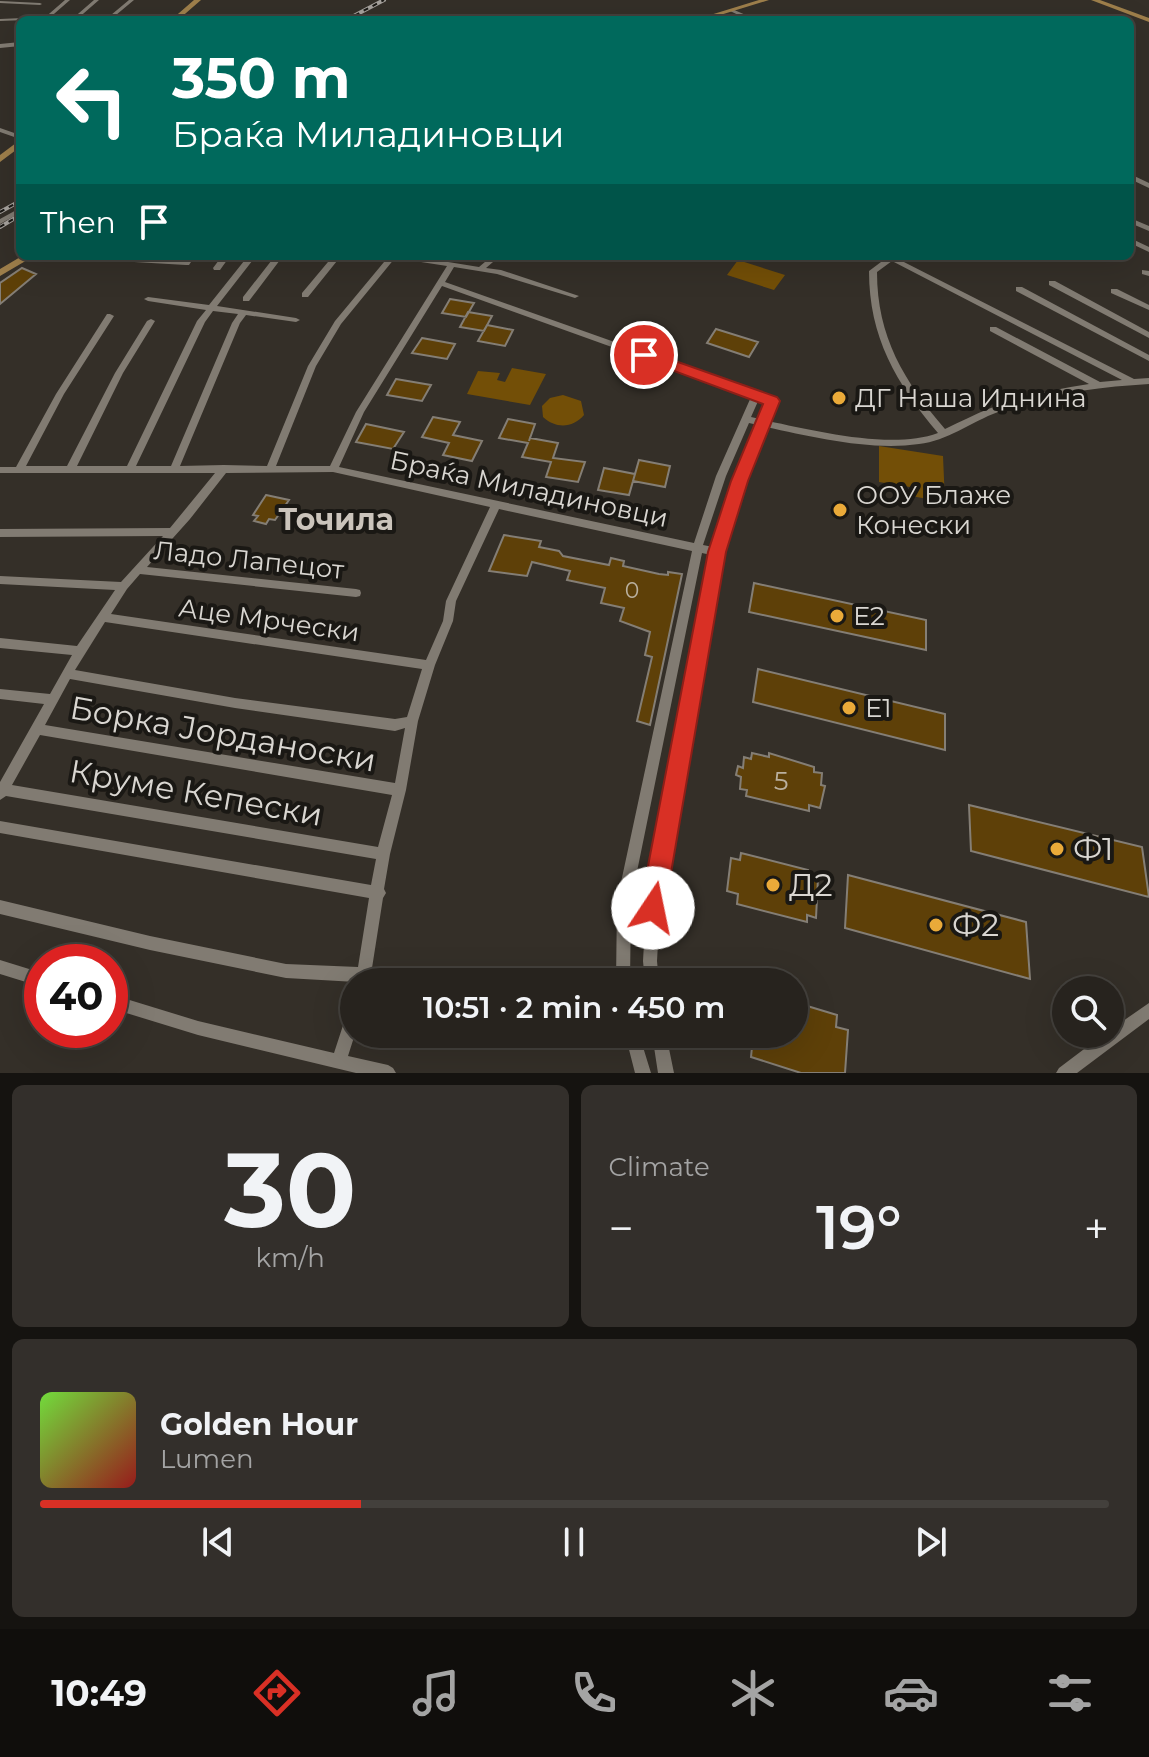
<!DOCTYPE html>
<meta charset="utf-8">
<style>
body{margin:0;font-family:Montserrat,sans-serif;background:#332f2b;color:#f1f3f6;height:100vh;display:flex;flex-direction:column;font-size:30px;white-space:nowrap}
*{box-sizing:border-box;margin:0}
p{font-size:26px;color:#a4a4a4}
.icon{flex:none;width:44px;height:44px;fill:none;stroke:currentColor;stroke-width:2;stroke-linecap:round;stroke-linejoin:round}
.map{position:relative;height:1073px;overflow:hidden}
.side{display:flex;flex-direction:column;gap:12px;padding:12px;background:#151310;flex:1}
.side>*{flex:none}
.top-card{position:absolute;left:16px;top:16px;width:1118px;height:244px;border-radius:12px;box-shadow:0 8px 32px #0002,0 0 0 2px #43403c;background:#00695c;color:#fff;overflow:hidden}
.fabs{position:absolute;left:1052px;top:976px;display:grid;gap:16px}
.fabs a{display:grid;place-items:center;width:72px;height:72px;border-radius:50%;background:#27231e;box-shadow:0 8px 32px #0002,0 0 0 2px #43403c;font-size:40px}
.speed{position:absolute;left:24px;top:944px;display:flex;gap:16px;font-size:40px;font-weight:700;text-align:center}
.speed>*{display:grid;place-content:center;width:104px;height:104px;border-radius:50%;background:#27231e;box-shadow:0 8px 32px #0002,0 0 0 2px #43403c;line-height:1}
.speed .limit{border:12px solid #d22;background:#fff;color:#111}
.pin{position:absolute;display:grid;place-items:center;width:68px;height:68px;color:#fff;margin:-34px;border:4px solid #fff;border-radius:50%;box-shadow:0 2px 8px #0007}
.me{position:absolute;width:88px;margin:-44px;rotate:11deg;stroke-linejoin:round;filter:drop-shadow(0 0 6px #0008)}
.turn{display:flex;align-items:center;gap:28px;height:168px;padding:0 24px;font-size:36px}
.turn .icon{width:104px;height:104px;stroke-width:2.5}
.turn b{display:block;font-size:56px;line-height:68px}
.then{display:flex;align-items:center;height:76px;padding:0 24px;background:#0003;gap:16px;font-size:30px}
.big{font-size:60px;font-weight:600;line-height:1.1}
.side .tile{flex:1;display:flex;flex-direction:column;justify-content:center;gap:12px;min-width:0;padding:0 28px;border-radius:12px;background:#332f2b}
.side .dial{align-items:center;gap:0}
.dial b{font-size:104px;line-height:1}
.song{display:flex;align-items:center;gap:24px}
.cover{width:96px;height:96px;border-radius:12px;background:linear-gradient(135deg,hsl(100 70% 55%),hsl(0 70% 35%))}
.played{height:8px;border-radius:4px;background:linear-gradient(90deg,#d93025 30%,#43403c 30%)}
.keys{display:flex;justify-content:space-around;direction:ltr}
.heat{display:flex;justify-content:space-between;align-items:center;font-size:44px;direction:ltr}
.side .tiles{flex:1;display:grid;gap:12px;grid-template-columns:1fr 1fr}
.tile:last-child{grid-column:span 2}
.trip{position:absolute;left:340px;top:968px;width:468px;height:80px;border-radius:40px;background:#27231e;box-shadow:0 8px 32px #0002,0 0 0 2px #43403c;font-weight:600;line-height:80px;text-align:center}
.menu{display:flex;height:128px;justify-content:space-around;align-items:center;background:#100e0c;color:#a4a4a4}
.menu .icon{width:56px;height:56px}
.menu .current{color:#d93025}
.menu b{font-size:36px;color:#f1f3f6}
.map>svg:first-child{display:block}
.green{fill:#734f07}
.building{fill:#5e4008;stroke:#847e75;stroke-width:2}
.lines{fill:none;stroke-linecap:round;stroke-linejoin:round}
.minor{fill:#817b72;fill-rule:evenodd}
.major{fill:#9e7f4b;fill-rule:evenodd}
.rail-casing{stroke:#a5a19c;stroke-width:4}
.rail{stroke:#1a1814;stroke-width:2;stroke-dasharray:5;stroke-linecap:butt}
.route{fill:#d93025;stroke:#8d1f18;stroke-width:2}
.poi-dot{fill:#eaaa39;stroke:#1a1814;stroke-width:3}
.labels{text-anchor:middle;stroke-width:8;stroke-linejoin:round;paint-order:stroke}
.number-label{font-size:22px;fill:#bab09f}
.poi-label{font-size:26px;fill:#d9d6d1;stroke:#1a1814;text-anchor:start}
.street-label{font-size:26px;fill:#d9d6d1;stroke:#1a1814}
.near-number-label{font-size:26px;fill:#bab09f}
.quarter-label{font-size:30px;font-weight:bold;fill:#cbc4bb;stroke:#1a1814}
.near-street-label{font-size:32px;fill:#d9d6d1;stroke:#1a1814}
.near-poi-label{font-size:32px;fill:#d9d6d1;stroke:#1a1814;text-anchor:start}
</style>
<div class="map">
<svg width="1149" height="1073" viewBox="0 0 1149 1073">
<rect width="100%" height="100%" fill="#342f28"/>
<path class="green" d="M738,260L785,275L774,290L727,275Z
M512,368L546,374L530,405L467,394L478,371L500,373L497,380L505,382Z
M563,395L581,401L584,415C573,428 556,429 543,417L542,406L550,398Z
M879,446L943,456L945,502L911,496L910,487L879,482Z"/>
<path class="building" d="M22,268L36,274L0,304V283Z
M450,299L474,303L466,317L442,313Z
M468,312L492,316L484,331L460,327Z
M487,325L513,330L505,346L478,341Z
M716,329L758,342L749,357L707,343Z
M422,338L455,344L447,359L412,353Z
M396,379L431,385L422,401L387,395Z
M433,417L460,422L453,435L482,441L472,461L443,455L449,443L422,437Z
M508,419L535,424L529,441L530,438L558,443L553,458L585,462L578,482L546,477L551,462L522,457L528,443L499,438Z
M366,424L404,432L393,449L356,442Z
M639,460L670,466L665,487L633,481L635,474L629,495L598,490L604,468L635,474Z
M266,495L289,500L275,520L269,519L266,524L254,521L258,516L253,515Z
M504,535L541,541L539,547L559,551L563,556L609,565L611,558L624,561L623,566L659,574L668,575V572L682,574L650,725L637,721L652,657L645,655L650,632L620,621L624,608L601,603L605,588L567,580L570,571L532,562L527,576L489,571Z
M754,583L926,620V650L749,612Z
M758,669L945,714V750L753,702Z
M752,753L769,757V753L814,767V772L822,773L821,785L825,786L820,808L809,805V811L746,796L747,790L740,789L741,777L736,775L738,766L743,768L744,757L751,759Z
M969,805L1142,847L1149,897L971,851Z
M741,853L808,870V875L818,878L816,918L807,915V922L737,904L738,894L727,891L731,858L740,860Z
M848,875L1026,922L1030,979L845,928Z
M794,1002L837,1015L836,1027L848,1030L845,1073H801L751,1057L752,1047L735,1041L736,1034H794Z"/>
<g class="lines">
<path class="minor" d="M65,0H70L47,20H42Z
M94,0H99L76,20H71Z
M129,0H134L110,20H105Z
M0,1L40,3L42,4L40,5L0,3Z
M732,9L755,19V20H749L730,11Z
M23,18L25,20L0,21V19Z
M175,18L177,20H149L151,19Z
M20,42V46L0,48V44Z
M0,128L20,135V139L0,132Z
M1130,174L1149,183V188L1130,179Z
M20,208V213L0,224V219Z
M1130,218L1149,226V231L1130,223Z
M1130,238L1149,247V252L1130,243Z
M61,256H102L184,261L187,256H195L189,265H186L65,258Z
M222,256H230L220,270H214L213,268Z
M248,256H256L217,306L296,318L300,320L296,322L246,315L240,323L180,466L224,465L267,466L308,366L335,321L389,256H411L479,267L492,256H500L486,268L501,270L579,296L575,298L497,274L454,267L445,282L775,399L776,401L768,421C816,431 892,450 938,433C896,383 869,337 869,271L889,256H898L896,258L1134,379L1149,378V384C1098,387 1046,394 998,412C971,422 947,441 919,444C870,451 813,437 766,427L744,481L722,552L660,908L657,961L659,982H645L643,961L646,908L711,555L702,553L631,901L630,982H616L617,901L692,551L499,509L456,601L453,621L435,665L418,721L406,790L390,854L384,889L386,893L383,898L372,968L408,975L413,977L415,982H356L286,978L150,950L0,914V900L150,936L286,964L358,967L369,898L0,833V821L371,885L376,859L6,796L0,800V782L44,704L0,699V689L50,694L72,655L0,648V638L77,646L115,590L0,584V576L121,582L163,536L0,537V529L170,528L215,473H0V467H16L56,394L107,314H110L114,316L64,394L26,466H67L115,373L147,321L151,319L155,321L123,373L77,466H127L197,321L206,310L148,301L144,299L148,297L209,305ZM395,258L447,266L356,412L330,466H276L316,366L341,324ZM892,261L1122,380L1100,382L996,327H990V331L1089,384C1056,389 1023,396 991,408C975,414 960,422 945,429C904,381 877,337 877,272ZM442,286L751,397L716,476L694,543L339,467L364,412ZM213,311L238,314L232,323L171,466H136L205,322ZM759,399L767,402L760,419L751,417ZM749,423L758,425L734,481L713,547L703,545L726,476ZM333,472L490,507L446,601L443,621L426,660L111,614L127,589L140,574L356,597L360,596L361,593L360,590L356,589L147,567L190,519L226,473ZM105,622L422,669L407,717L395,719L235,698L75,670ZM70,679L235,708L395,731L405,728L395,783L45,725ZM40,735L392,795L378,847L12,785Z
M275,256H283L249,301H243V297Z
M333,256H341L308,297H302V293Z
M1142,270L1149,271V276L1142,274Z
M1049,281H1055L1149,332V338L1049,285Z
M1016,287H1022L1149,355V361L1016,291Z
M1111,289H1117L1149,305V310L1111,293Z
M0,960L42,973V987L0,974Z
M110,994L198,1021L334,1053L349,1007L354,1005L355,1034L348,1056L388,1065L393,1068L396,1073H356L198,1035L110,1008Z
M1149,1003V1019L1077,1073H1056L1059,1068L1104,1034H1110V1030Z
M625,1034H639L651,1073H635Z
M652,1034H666L674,1073H658Z"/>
<path class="major" d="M194,0H201L178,20H171Z
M759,0H769L704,20H694Z
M1091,0H1100L1149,18V22Z
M20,140V147L0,162V155Z
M22,256H34L0,276V269Z"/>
<g class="rail-casing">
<path id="rail" d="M346,20L384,0
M0,212L20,201
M0,227L20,215"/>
</g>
<use href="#rail" class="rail"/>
</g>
<path class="route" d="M644,350L777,397L780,401L748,481L726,552L665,908L662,917L653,921L644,917L640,908L708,552L731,481L763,404L639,358L636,355Z"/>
<g class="poi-dot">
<circle cx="839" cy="398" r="8"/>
<circle cx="840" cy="510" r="8"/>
<circle cx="837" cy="616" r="8"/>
<circle cx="849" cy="708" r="8"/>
<circle cx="1057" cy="849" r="8"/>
<circle cx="773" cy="885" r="8"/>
<circle cx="936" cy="925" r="8"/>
</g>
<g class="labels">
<g class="number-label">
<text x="632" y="598">0</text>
</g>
<g class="poi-label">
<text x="855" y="407">ДГ Наша Иднина</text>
<text x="856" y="504">ООУ Блаже<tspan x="856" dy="30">Конески</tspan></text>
<text x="853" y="625">Е2</text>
<text x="865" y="717">Е1</text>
</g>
<g class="street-label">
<text transform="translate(529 489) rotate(12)" y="9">Браќа Миладиновци</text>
<text transform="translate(249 560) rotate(6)" y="9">Ладо Лапецот</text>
<text transform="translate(269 620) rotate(8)" y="9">Аце Мрчески</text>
</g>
<g class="near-number-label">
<text x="781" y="790">5</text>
</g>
<g class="quarter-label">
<text x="336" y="530">Точила</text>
</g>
<g class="near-street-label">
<text transform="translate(223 734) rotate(10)" y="11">Борка Јорданоски</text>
<text transform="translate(196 793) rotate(10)" y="11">Круме Кепески</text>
</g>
<g class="near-poi-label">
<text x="1073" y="860">Ф1</text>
<text x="789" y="896">Д2</text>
<text x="952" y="936">Ф2</text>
</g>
</g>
</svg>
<div class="fabs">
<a><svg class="icon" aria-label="search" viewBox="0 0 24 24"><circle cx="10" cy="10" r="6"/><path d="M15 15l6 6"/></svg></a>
</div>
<div class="speed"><div class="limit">40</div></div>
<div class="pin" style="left:644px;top:355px;background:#d93025"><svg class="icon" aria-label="arrive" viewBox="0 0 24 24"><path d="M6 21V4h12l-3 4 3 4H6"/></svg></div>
<svg class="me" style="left:653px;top:908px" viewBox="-20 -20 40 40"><circle r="19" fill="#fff"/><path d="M0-13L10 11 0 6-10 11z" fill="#d93025"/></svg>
<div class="trip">10:51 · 2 min · 450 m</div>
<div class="top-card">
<div class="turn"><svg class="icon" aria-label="left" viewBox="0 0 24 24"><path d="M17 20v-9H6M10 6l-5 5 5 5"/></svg><div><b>350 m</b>Браќа Миладиновци</div></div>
<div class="then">Then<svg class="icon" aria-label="arrive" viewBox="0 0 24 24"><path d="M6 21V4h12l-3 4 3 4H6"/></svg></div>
</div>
</div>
<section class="side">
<div class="tiles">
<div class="tile dial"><b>30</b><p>km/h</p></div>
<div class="tile"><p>Climate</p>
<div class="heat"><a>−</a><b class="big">19°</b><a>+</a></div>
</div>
<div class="tile">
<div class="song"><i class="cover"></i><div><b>Golden Hour</b><p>Lumen</p></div></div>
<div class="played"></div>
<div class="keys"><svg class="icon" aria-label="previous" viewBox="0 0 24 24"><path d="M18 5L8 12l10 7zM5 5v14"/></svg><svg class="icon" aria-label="pause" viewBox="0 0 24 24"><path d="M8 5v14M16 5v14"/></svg><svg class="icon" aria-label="next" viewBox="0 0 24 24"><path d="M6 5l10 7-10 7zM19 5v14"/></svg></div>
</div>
</div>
</section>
<nav class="menu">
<b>10:49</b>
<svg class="icon current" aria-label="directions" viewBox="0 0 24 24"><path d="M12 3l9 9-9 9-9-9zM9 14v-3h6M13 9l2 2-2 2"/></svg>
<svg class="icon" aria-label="music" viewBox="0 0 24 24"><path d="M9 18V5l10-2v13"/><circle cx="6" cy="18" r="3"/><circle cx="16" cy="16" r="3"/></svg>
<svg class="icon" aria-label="phone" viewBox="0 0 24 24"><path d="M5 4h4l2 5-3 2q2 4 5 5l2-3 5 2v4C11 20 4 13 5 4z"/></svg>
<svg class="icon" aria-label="climate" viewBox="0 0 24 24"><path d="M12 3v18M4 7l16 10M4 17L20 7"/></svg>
<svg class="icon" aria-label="car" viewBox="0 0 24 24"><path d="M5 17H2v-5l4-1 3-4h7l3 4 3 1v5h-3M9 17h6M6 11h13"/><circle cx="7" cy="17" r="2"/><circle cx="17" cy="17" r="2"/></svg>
<svg class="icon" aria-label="filters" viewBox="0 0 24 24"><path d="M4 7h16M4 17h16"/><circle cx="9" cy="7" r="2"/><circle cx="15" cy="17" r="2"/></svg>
</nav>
